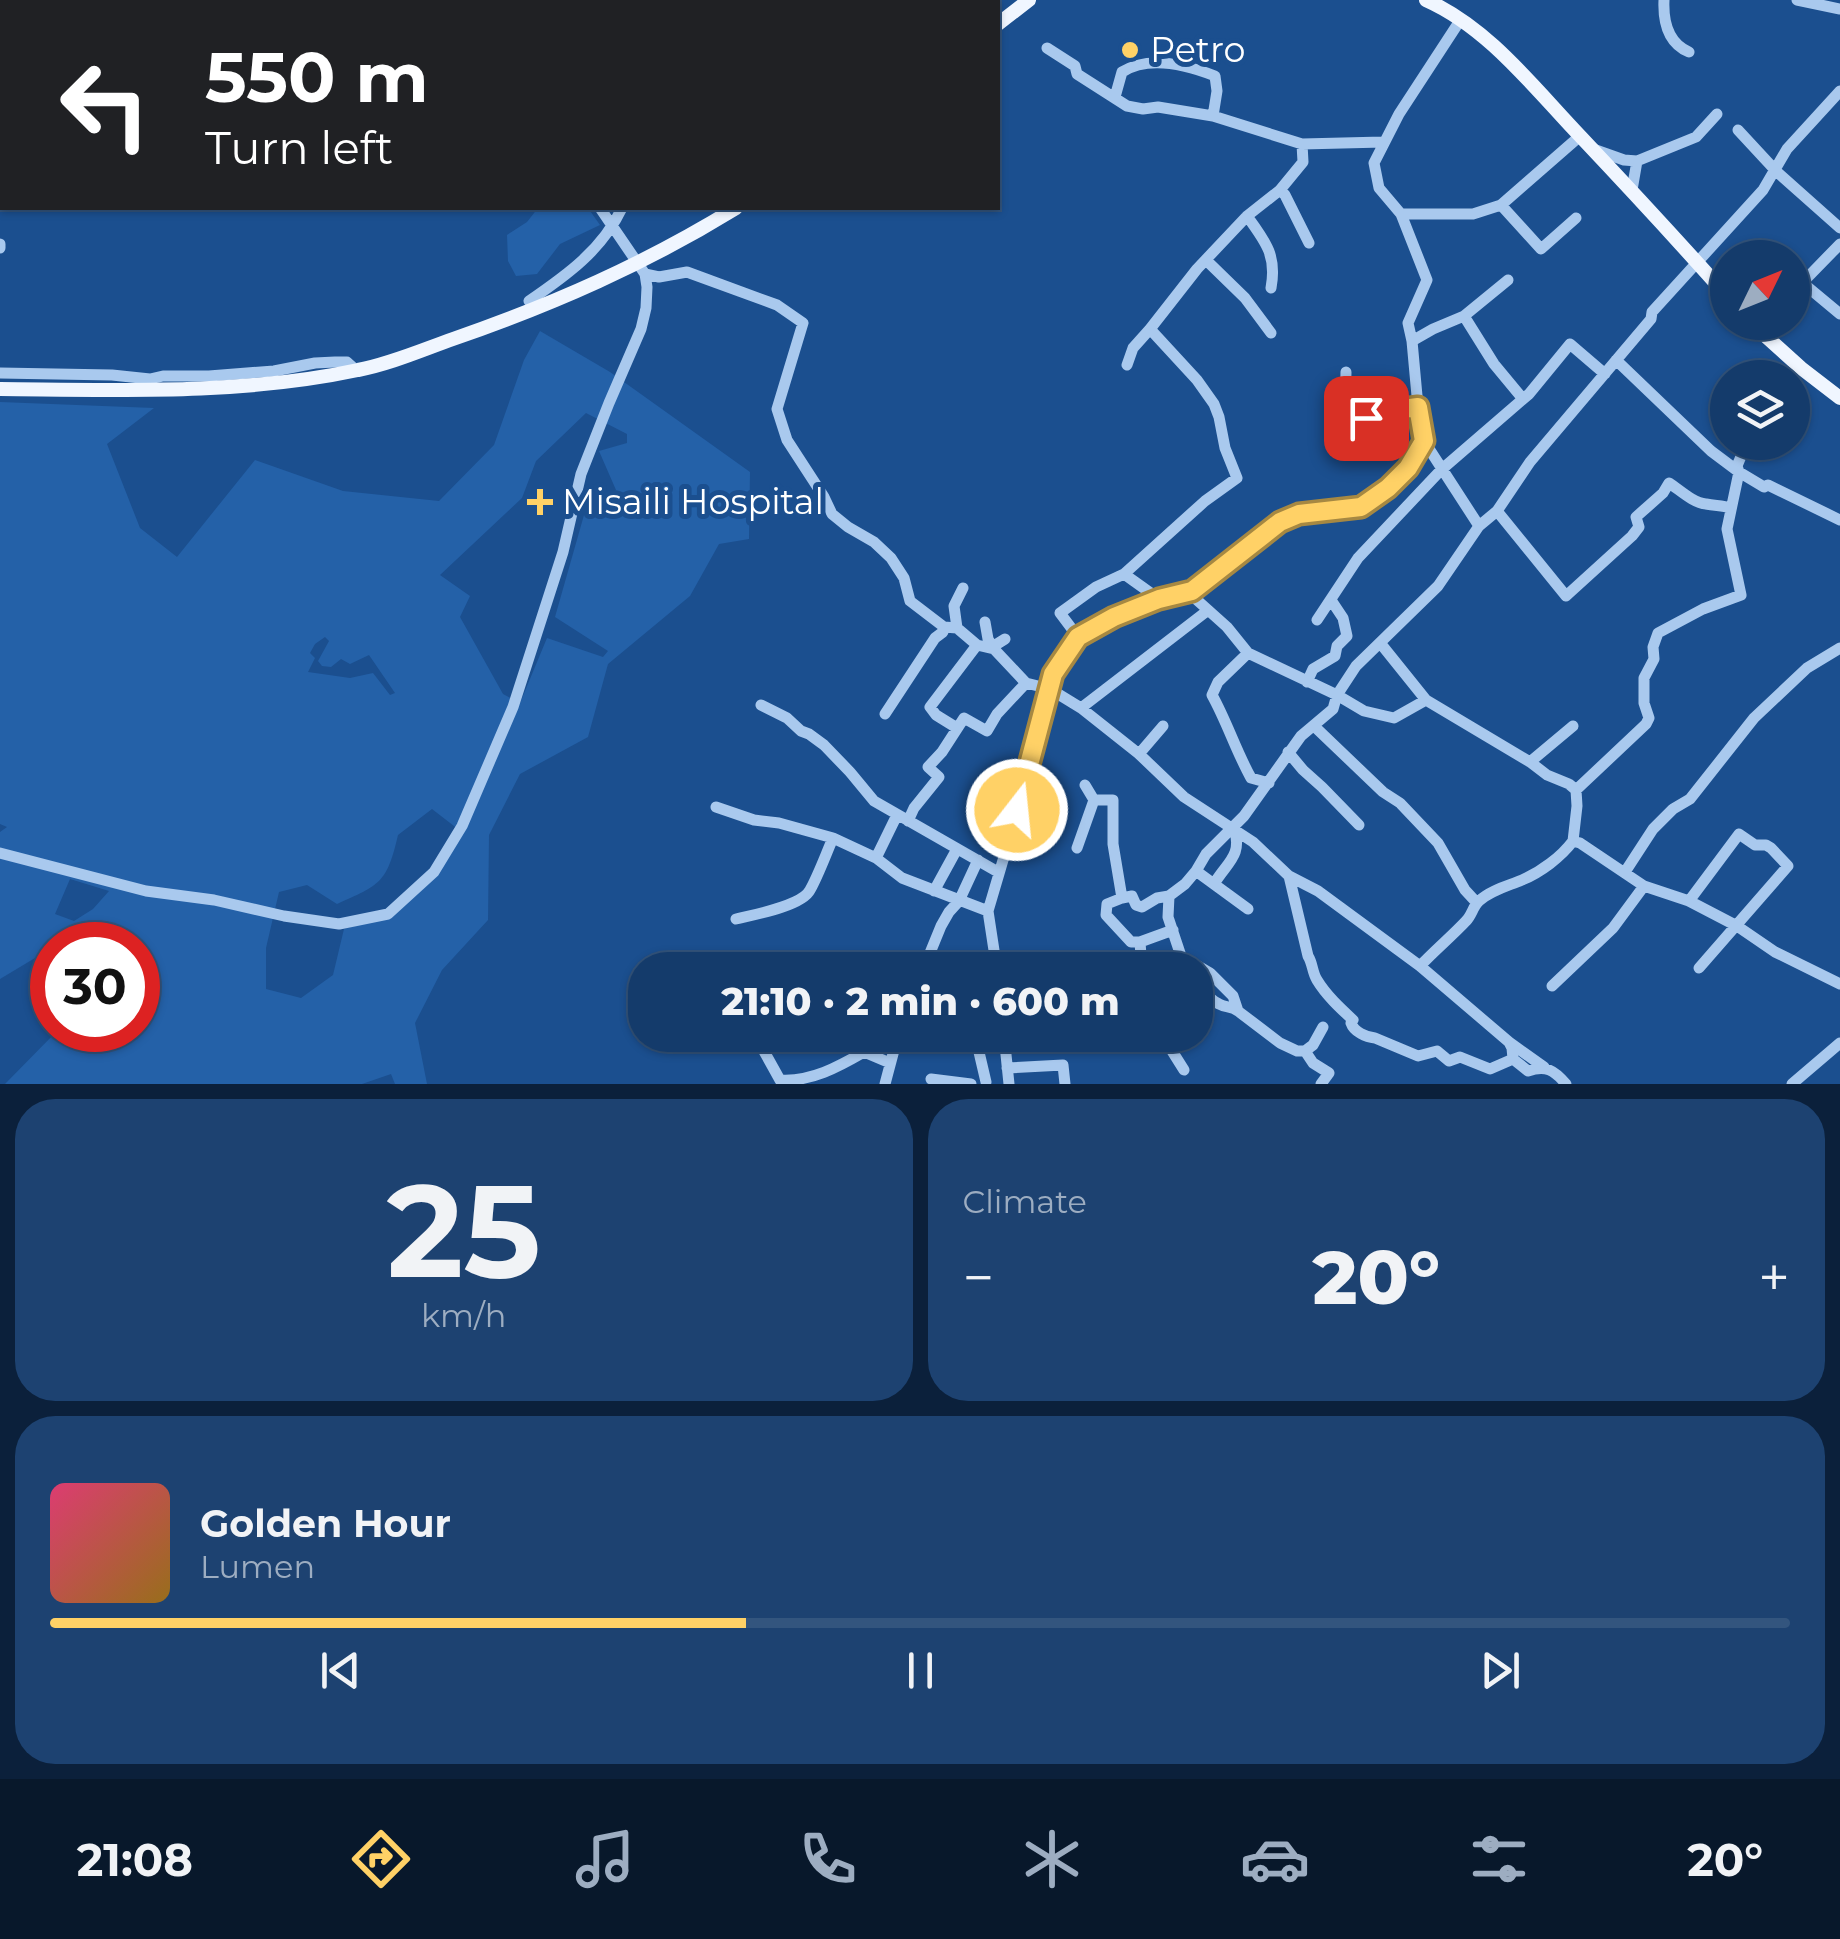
<!DOCTYPE html>
<meta charset="utf-8">
<style>
body{margin:0;font-family:Montserrat,sans-serif;background:#1d4271;color:#f1f3f6;height:100vh;display:flex;flex-direction:column;font-size:38px;white-space:nowrap}
*{box-sizing:border-box;margin:0}
p{font-size:32px;color:#9dadc1}
.icon{flex:none;width:55px;height:55px;fill:none;stroke:currentColor;stroke-width:2;stroke-linecap:round;stroke-linejoin:round}
.map{position:relative;height:1084px;overflow:hidden}
.side{display:flex;flex-direction:column;gap:15px;padding:15px;background:#0b203b;flex:1}
.side>*{flex:none}
.guide{position:absolute;left:0px;top:0px;width:1000px;height:210px;box-shadow:0 2px 8px #0004,0 0 0 2px #33557e;background:#202124;color:#fff;overflow:hidden}
.needle{width:65px;rotate:47deg}
.tools{position:absolute;left:1710px;top:240px;display:grid;gap:20px}
.tools a{display:grid;place-items:center;width:100px;height:100px;border-radius:50%;background:#143b6b;box-shadow:0 2px 8px #0004,0 0 0 2px #33557e;font-size:50px}
.speed{position:absolute;left:30px;top:922px;display:flex;gap:20px;font-size:50px;font-weight:700;text-align:center}
.speed>*{display:grid;place-content:center;width:130px;height:130px;border-radius:50%;background:#143b6b;box-shadow:0 2px 8px #0004,0 0 0 2px #33557e;line-height:1}
.speed .limit{border:15px solid #d22;background:#fff;color:#111}
.pin{position:absolute;display:grid;place-items:center;width:85px;height:85px;color:#fff;margin:-42px;border-radius:20px;box-shadow:0 5px 15px #0006}
.me{position:absolute;width:110px;margin:-55px;rotate:16deg;stroke-linejoin:round;filter:drop-shadow(0 0 8px #0008)}
.turn{display:flex;align-items:center;gap:35px;height:210px;padding:0 40px;font-size:45px}
.turn .icon{width:130px;height:130px;stroke-width:2.5}
.turn b{display:block;font-size:70px;line-height:85px}
.big{font-size:75px;font-weight:800;line-height:1.1}
.side .tile{flex:1;display:flex;flex-direction:column;justify-content:center;gap:15px;min-width:0;padding:0 35px;border-radius:40px;background:#1d4271}
.side .dial{align-items:center;gap:0}
.dial b{font-size:130px;line-height:1}
.song{display:flex;align-items:center;gap:30px}
.cover{width:120px;height:120px;border-radius:15px;background:linear-gradient(135deg,hsl(340 70% 55%),hsl(40 70% 35%))}
.played{height:10px;border-radius:5px;background:linear-gradient(90deg,#ffd166 40%,#33557e 40%)}
.keys{display:flex;justify-content:space-around;direction:ltr}
.heat{display:flex;justify-content:space-between;align-items:center;font-size:55px;direction:ltr}
.side .tiles{flex:1;display:grid;gap:15px;grid-template-columns:1fr 1fr}
.tile:last-child{grid-column:span 2}
.trip{position:absolute;left:628px;top:952px;width:585px;height:100px;border-radius:40px;background:#143b6b;box-shadow:0 2px 8px #0004,0 0 0 2px #33557e;font-weight:800;line-height:100px;text-align:center}
.tab-bar{display:flex;height:160px;justify-content:space-around;align-items:center;background:#08182b;color:#9dadc1}
.tab-bar .icon{width:70px;height:70px}
.tab-bar .current{color:#ffd166}
.tab-bar b{font-size:45px;color:#f1f3f6}
.map>svg:first-child{display:block}
.green{fill:#2461a8;fill-rule:evenodd}
.lines{fill:none;stroke-linecap:round;stroke-linejoin:round}
.minor{stroke:#a9c9ee;stroke-width:11}
.major{stroke:#f0f6ff;stroke-width:14}
.route-casing{stroke:#a68842;stroke-width:25}
.route{stroke:#ffd166;stroke-width:18}
.poi-dot{fill:#ffd166;stroke:#1b4f8f;stroke-width:4}
.labels{text-anchor:middle;stroke-width:10;stroke-linejoin:round;paint-order:stroke}
.poi-label{font-size:35px;fill:#fff;stroke:#1b4f8f;text-anchor:start}
</style>
<div class="map">
<svg width="1840" height="1084" viewBox="0 0 1840 1084">
<rect width="100%" height="100%" fill="#1b4f8f"/>
<path class="green" d="M538,208H588L600,225L560,244L537,274L516,276L508,261L507,235L527,222Z
M540,331L610,372L750,472L749,539L719,544L690,596L608,664L588,737L520,774L489,835L488,920L442,970L415,1023L427,1084H395L391,1074L362,1084H5L58,1030H138V945H52V963L45,952L0,979V832L7,827L0,824V402L154,408L107,444L140,528L177,557L255,460L343,491L439,501L494,445L524,360ZM586,413L627,434V443L599,451L616,490L586,508L555,617L608,651L603,657L547,638L520,703L503,694L460,617L470,596L440,575L522,498L536,461ZM325,637L329,641L318,661L322,666L331,667L341,659L350,664L369,655L395,693L390,695L373,673L350,678L308,672L315,658L310,653L315,644ZM432,809L463,833L393,914L344,929L333,975L301,998L266,989V948L279,892L307,885L337,904C380,885 387,883 398,835ZM70,879L109,891L93,909L74,921L55,914Z"/>
<g class="lines">
<path class="minor" d="M175,0L180,2
M581,0V2
M1664,0C1663,22 1668,43 1689,52
M1797,0L1840,9
M0,1L4,0
M165,2L167,0
M1047,48L1075,66L1077,74L1127,106L1143,109L1158,107L1213,116L1302,144L1383,142
M1115,97L1122,72C1149,55 1187,65 1215,76L1217,91L1213,116
M1738,130L1776,171L1840,228
M1593,149L1624,160L1637,161
M1280,190L1285,195L1309,243
M1632,190L1637,161L1696,137L1717,114
M1501,205L1541,249L1576,218
M1401,214H1473L1501,205L1580,136
M1247,216C1266,242 1277,256 1271,288
M0,244V248
M1840,244L1805,280L1804,284L1840,314
M1206,260L1245,298L1271,333
M645,274L659,277L687,272L777,305L803,323L777,409L787,440L824,497L832,514L848,527L874,542L891,558L904,578L910,601L944,627L957,628L977,645L994,649L1026,683L1050,689L1081,708L1139,754L1184,797L1253,842L1289,876L1308,956C1313,964 1312,972 1317,980C1326,995 1340,1008 1353,1020L1351,1023C1354,1032 1366,1037 1375,1038L1418,1056L1437,1051L1449,1061L1460,1057L1490,1069L1513,1059L1528,1071C1546,1065 1554,1070 1566,1084
M529,301C567,275 602,250 622,208
M1464,316L1494,364L1523,399
M1412,341L1433,329L1464,316L1508,280
M1616,360L1711,451L1739,472L1764,487L1768,485L1840,520
M1127,365L1133,348L1150,329
M1346,372L1345,415L1363,420L1371,413L1418,407
M0,373L112,375L150,379L163,376H209L274,371L315,363L335,362H347L357,371
M1424,441L1479,526
M1497,511L1566,596L1632,536L1639,527L1636,517L1663,493L1669,483C1680,490 1693,503 1706,504C1716,506 1722,505 1731,508
M1124,574L1205,501L1237,478L1225,448L1219,417L1214,404L1197,380L1150,329L1197,269L1247,216L1280,190L1303,162L1302,144
M1188,592L1227,627L1248,653L1337,695L1364,711L1394,718L1426,700L1530,762L1547,775L1569,784L1576,790
M1317,620L1358,558L1441,470L1529,394L1570,344L1605,374
M985,622L988,639L994,649L997,644L1005,639
M957,628L954,606L963,588
M1078,637L1060,613L1096,587L1124,574L1159,599
M1381,644L1426,700
M1248,653L1218,682L1212,695C1227,722 1236,751 1251,778L1269,783
M1307,682L1313,669L1335,656L1337,646L1347,636L1343,618L1331,600
M761,705L787,718L801,731L809,734L824,745L850,772L874,801L998,872
M1081,708L1207,611
M885,714L935,638L943,632L944,627
M1314,726L1383,792L1400,803L1438,843L1465,890L1477,903
M957,728L936,715L930,707L977,645
M1288,752L1303,770L1322,787L1359,825
M1139,754L1163,726
M1530,762L1573,726
M1085,785L1094,800H1113V844L1122,898L1107,904L1106,915L1131,942H1140L1142,970
M1576,790L1646,724L1649,718L1644,703V678L1654,659L1653,647L1658,633L1703,609L1741,595L1727,529L1739,472L1737,466L1747,442
M1576,790L1577,806L1573,841L1580,843L1644,886L1689,901L1737,926L1775,952L1840,984
M716,807L754,820L779,823L833,838L876,858L902,878L988,911
M908,821L914,808L939,777L928,767L942,752L964,718L987,731L997,714L1026,683
M1077,848L1094,800
M0,853L146,891L214,900L284,916L339,924L388,914L434,872L462,826L513,707L563,552L581,474L609,403L641,329L646,308L647,287L645,274L600,208
M876,858L897,815
M1196,871L1248,909
M1625,872L1653,829L1673,809L1690,799L1754,718L1807,668L1840,648
M1289,876L1318,891L1420,966C1435,950 1452,936 1466,921C1472,915 1473,906 1479,901C1491,890 1508,886 1522,880C1541,872 1561,857 1573,841
M1214,884C1227,862 1243,856 1234,828
M934,891L957,849
M1122,898L1132,896L1136,905L1142,907L1157,898L1169,896
M1689,901L1739,834L1755,845H1766L1771,848L1788,866L1699,968
M736,919C753,915 802,906 810,890C818,876 826,854 833,838
M1140,942L1173,930
M1420,966L1509,1042L1512,1048L1513,1059
M923,970L941,926L949,912L959,901L978,860
M997,970L988,911L1027,779L1053,675L1078,637L1115,617L1159,599L1192,591L1280,522L1299,514L1361,507L1388,487L1407,468L1424,441L1418,407L1412,341L1408,323L1427,280L1401,214L1379,188L1374,163L1399,114L1461,19
M1552,986L1613,928L1644,886
M1195,991C1210,993 1207,998 1219,1004C1226,1008 1231,1006 1238,1011
M1323,1027L1313,1045L1305,1051H1297L1280,1043L1238,1011L1233,996L1210,973L1181,956L1168,917L1169,896L1185,884L1196,871L1206,854L1244,816L1301,736L1333,709L1337,695L1356,666L1438,586L1479,526L1497,511L1530,462L1651,319L1652,312L1763,190L1787,149L1840,91
M755,1035L780,1080C811,1082 838,1067 864,1052L890,1063
M911,1035L918,1038L920,1035
M975,1035L986,1082
M1004,1035L1009,1084
M1162,1035L1184,1070
M1509,1042L1544,1067
M1305,1051L1313,1063L1329,1073L1321,1084
M1007,1068L1063,1065L1065,1084
M931,1079L971,1084
M885,1084L898,1035
M1792,1084L1840,1043"/>
<path class="major" d="M1426,0C1489,28 1534,88 1581,137C1631,190 1680,243 1728,297
M998,24L1029,0
M1750,322L1801,368L1840,398
M0,389C119,390 241,395 358,370C390,364 422,350 453,339C554,304 645,264 736,208"/>
</g>
<g class="lines">
<g class="route-casing">
<path id="route" d="M1017,810L1053,674L1078,637L1114,617L1159,599L1192,591L1280,522L1299,514L1361,507L1388,488L1408,468L1424,441L1418,407L1371,413L1366,418"/>
</g>
<use href="#route" class="route"/>
</g>
<g class="poi-dot">
<circle cx="1130" cy="50" r="10"/>
<path d="M535 487h10v10h10v10h-10v10h-10v-10h-10v-10h10z"/>
</g>
<g class="labels">
<g class="poi-label">
<text x="1150" y="62">Petro</text>
<text x="562" y="514">Misaili Hospital</text>
</g>
</g>
</svg>
<div class="tools">
<a><svg class="needle" viewBox="-14 -14 28 28"><path d="M0-13l5 13h-10z" fill="#e53935"/><path d="M0 13l5-13h-10z" fill="#9dadc1"/></svg></a>
<a><svg class="icon" aria-label="layers" viewBox="0 0 24 24"><path d="M12 4l9 5-9 5-9-5zM3 14l9 5 9-5"/></svg></a>
</div>
<div class="speed"><div class="limit">30</div></div>
<div class="pin" style="left:1366px;top:418px;background:#d93025"><svg class="icon" aria-label="arrive" viewBox="0 0 24 24"><path d="M6 21V4h12l-3 4 3 4H6"/></svg></div>
<svg class="me" style="left:1017px;top:810px" viewBox="-20 -20 40 40"><circle r="17" fill="#ffd166" stroke="#fff" stroke-width="3"/><path d="M0-11L8 9 0 5-8 9z" fill="#fff"/></svg>
<div class="trip">21:10 · 2 min · 600 m</div>
<div class="guide">
<div class="turn"><svg class="icon" aria-label="left" viewBox="0 0 24 24"><path d="M17 20v-9H6M10 6l-5 5 5 5"/></svg><div><b>550 m</b>Turn left</div></div>
</div>
</div>
<section class="side">
<div class="tiles">
<div class="tile dial"><b>25</b><p>km/h</p></div>
<div class="tile"><p>Climate</p>
<div class="heat"><a>−</a><b class="big">20°</b><a>+</a></div>
</div>
<div class="tile">
<div class="song"><i class="cover"></i><div><b>Golden Hour</b><p>Lumen</p></div></div>
<div class="played"></div>
<div class="keys"><svg class="icon" aria-label="previous" viewBox="0 0 24 24"><path d="M18 5L8 12l10 7zM5 5v14"/></svg><svg class="icon" aria-label="pause" viewBox="0 0 24 24"><path d="M8 5v14M16 5v14"/></svg><svg class="icon" aria-label="next" viewBox="0 0 24 24"><path d="M6 5l10 7-10 7zM19 5v14"/></svg></div>
</div>
</div>
</section>
<nav class="tab-bar">
<b>21:08</b>
<svg class="icon current" aria-label="directions" viewBox="0 0 24 24"><path d="M12 3l9 9-9 9-9-9zM9 14v-3h6M13 9l2 2-2 2"/></svg>
<svg class="icon" aria-label="music" viewBox="0 0 24 24"><path d="M9 18V5l10-2v13"/><circle cx="6" cy="18" r="3"/><circle cx="16" cy="16" r="3"/></svg>
<svg class="icon" aria-label="phone" viewBox="0 0 24 24"><path d="M5 4h4l2 5-3 2q2 4 5 5l2-3 5 2v4C11 20 4 13 5 4z"/></svg>
<svg class="icon" aria-label="climate" viewBox="0 0 24 24"><path d="M12 3v18M4 7l16 10M4 17L20 7"/></svg>
<svg class="icon" aria-label="car" viewBox="0 0 24 24"><path d="M5 17H2v-5l4-1 3-4h7l3 4 3 1v5h-3M9 17h6M6 11h13"/><circle cx="7" cy="17" r="2"/><circle cx="17" cy="17" r="2"/></svg>
<svg class="icon" aria-label="filters" viewBox="0 0 24 24"><path d="M4 7h16M4 17h16"/><circle cx="9" cy="7" r="2"/><circle cx="15" cy="17" r="2"/></svg>
<b>20°</b>
</nav>
